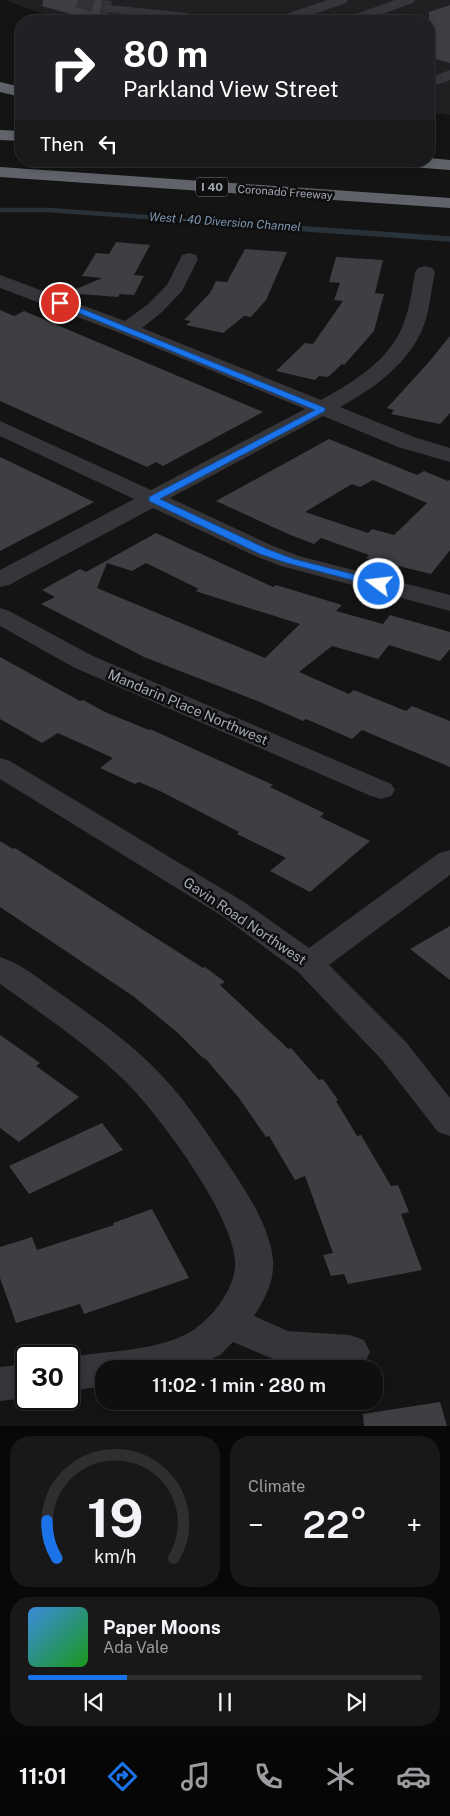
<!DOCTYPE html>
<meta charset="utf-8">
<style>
body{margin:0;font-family:"Public Sans",sans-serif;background:#181819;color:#f1f3f6;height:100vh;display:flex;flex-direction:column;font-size:19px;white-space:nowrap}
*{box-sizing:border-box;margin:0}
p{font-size:16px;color:#9b9c9f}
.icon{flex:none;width:28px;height:28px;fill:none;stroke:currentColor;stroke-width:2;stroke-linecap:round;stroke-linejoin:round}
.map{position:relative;height:1426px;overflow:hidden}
.details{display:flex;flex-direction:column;gap:10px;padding:10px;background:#080809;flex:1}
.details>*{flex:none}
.top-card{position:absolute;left:15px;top:15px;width:420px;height:152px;border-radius:20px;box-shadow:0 2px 8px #0003,0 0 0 1px #2f2f30;background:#202124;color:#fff;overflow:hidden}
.speed{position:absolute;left:15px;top:1345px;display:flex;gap:10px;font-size:25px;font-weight:700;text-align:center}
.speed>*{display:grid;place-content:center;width:65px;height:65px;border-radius:50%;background:#0f0f10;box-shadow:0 2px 8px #0003,0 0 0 1px #2f2f30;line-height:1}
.speed .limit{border:2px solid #111;border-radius:8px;background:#fff;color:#111}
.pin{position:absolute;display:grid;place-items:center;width:42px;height:42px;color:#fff;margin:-21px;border:2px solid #fff;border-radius:50%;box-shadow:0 1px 5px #0007}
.me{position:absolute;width:55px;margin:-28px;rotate:285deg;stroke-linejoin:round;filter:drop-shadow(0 0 4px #0008)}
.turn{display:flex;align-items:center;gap:18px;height:105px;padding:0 25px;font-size:22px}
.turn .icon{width:65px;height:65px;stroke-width:2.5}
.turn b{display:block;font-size:35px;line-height:42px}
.then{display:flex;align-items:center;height:48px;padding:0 25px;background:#0003;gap:10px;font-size:19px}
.big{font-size:38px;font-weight:600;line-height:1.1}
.details .card{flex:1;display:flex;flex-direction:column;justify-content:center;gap:8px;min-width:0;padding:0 18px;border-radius:20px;background:#181819}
.details .dial{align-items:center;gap:0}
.dial svg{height:130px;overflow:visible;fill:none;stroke:#2f2f30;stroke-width:7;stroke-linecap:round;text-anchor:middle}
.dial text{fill:#f1f3f6;stroke:none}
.song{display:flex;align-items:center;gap:15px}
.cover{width:60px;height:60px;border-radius:8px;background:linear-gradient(135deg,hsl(210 70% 55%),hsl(120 70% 35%))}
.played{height:5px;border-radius:2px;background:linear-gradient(90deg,#1a73e8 25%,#2f2f30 25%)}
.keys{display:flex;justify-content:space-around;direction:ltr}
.heat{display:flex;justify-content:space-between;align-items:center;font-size:28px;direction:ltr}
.details .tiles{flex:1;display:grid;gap:10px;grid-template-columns:1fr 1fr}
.card:last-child{grid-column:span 2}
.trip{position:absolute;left:95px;top:1360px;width:288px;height:50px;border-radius:20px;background:#0f0f10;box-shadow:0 2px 8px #0003,0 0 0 1px #2f2f30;font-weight:600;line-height:50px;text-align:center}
.menu{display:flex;height:80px;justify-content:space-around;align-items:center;background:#060606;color:#9b9c9f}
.menu .icon{width:35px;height:35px}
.menu .on{color:#1a73e8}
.menu b{font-size:22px;color:#f1f3f6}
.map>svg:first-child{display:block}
.built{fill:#202022}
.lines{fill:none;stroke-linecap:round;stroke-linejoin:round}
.stream-far1{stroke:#2a3239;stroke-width:4.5}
.stream{stroke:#2a3239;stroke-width:5.5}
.building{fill:#3e3f42;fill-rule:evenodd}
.minor-tunnel{stroke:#313235;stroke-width:16;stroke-dasharray:16 8;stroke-linecap:butt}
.minor{fill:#35353a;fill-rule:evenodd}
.highway{fill:#61636b;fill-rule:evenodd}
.route{fill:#1a73e8;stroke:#114b97}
.labels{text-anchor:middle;stroke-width:5;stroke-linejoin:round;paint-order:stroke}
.far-street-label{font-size:11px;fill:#a5aab6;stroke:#0f0f10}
.shield{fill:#0f0f10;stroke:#787c84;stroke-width:1}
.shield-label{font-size:12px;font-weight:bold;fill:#a5aab6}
.far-water-label{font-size:12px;font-style:italic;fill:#7c96b1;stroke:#0f0f10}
.street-label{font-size:14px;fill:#a5aab6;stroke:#0f0f10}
</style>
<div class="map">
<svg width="450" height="1426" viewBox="0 0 450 1426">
<rect width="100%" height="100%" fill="#141415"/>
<path class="built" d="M4,0H450V115L429,112V21H65Z"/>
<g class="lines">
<path class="stream-far1" d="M0,210H49L296,228"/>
<path class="stream" d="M279,227L450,239"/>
</g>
<path class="building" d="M43,0H100L111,3L105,4L101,8L105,14L153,19L152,21H96L42,6Z
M450,5V63L429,57V12Z
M116,242L150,245L134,275L144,276L134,295L120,294L118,297L67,293L102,278L82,276L96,253L109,254Z
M245,249L287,252L266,300L251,317L244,316L223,333L186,325L191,321L184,320L210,293L216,281L227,282Z
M336,257L383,260L375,293L384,294L374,331L344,365L342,364L328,377L319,376L315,380L276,371L305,343L313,344L343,301L334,300L340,283L329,282Z
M0,310L14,316L24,311L263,412L163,466L156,462L147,467L0,401Z
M450,336V413L440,424L391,414L394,410L387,408L428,363Z
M329,439L417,475L424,471L448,481L450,480V550L431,574L366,558L369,555L321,538L314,544L288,534L216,501ZM373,480L427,503L394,535L372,529L368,533L305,512L352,484L360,487Z
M0,457L63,487L94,502L0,551Z
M156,533L273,587L276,585L342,605L336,611L383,624L390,615L450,632V649L440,661L389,645L378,659L332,646L299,672L349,694L354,690L406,711L412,706L450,721V767L362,730L352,739L306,719L303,721L260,702L144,657L41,604L55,597L42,590L80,569L86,572ZM107,563L132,571L146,563L199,589L195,591L300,624L265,658L97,588Z
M0,657L80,701L83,700L105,712L149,730L150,729L273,785L270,787L324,813L320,817L370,841L310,892L270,871L286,858L237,834L239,832L162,792L139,782L135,784L100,768L113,758L58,733L42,743L0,719Z
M0,841L13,849L15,848L203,968L205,967L225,982L220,985L280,1041L288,1049L291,1048L319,1080L323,1079L338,1100L336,1101L357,1136L361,1135L391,1186L398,1185L409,1212L401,1214L422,1270L348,1284L344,1274L331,1276L323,1255L333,1253L305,1176L295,1180L269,1136L266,1137L239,1098L205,1058L204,1059L178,1033L133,996L0,907Z
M450,926V980L410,949Z
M0,1035L40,1063L36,1066L79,1097L19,1142L0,1128Z
M102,1123L123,1150L29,1194L9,1166Z
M152,1209L189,1278L84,1314L80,1304L16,1323L0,1278V1247L32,1237L37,1250L114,1225L113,1223Z
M440,1402L447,1426H364L363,1414Z"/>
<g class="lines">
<path class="minor-tunnel" d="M78,0L110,9"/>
<path class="minor" d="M327,0H348L346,3L293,21H273L275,18Z
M395,0H415L413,3L363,21H343L345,18Z
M110,5L187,13L207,18L209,21H187L105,12L103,9L105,6Z
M450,70V80L429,88V78Z
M189,253L196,255L198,259L182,291L162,312L142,328L321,400C352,383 390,360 403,325C410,308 412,290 415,272L418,268L425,266L432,268L435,272C431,290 430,308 424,325C410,363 373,389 340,407L414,437L450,448V462L398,447L323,416L170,498L273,546L299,556L450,595V611L281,566L255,556L153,508L9,585L0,587V570L134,499L0,436V421L151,490L305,409L120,333L0,288V275L125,321L148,304L167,285L182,255Z
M0,608L9,611L93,656L391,784L395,790L391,796L381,799L371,796L75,668L0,626Z
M0,758L10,761L244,902L309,948L439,853L450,850V875L329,965L406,1042L450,1098V1136L438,1132L382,1060L298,972L222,916L0,779Z
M0,957C20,963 38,978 55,990C92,1016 131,1042 162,1076C188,1103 208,1135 230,1167C248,1194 269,1226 273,1259C275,1280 265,1299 254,1316L288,1331L350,1335L364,1340L370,1352L364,1364L349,1369L285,1364L233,1342L220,1355L192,1369H104V1386L69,1391V1357C105,1351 159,1351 190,1332C212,1319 237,1287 235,1261C233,1214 157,1112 123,1079C85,1043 42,1014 0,984Z
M26,1364V1398L0,1401V1367Z"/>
<path class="highway" d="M0,82L21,87V97L0,92Z
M0,130L21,131V141L0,140Z
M429,158L450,160V170L398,166L392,165L390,161H429Z
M0,167L450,198V208L0,177Z"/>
</g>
<path class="route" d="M57,301H63L325,408V411L160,499L267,549L294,559L383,582L384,584L383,586L379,587L287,563L260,554L149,501V497L315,410L57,304Z"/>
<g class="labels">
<g class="far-street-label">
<text transform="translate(285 192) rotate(4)" y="4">Coronado Freeway</text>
</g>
<rect class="shield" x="196" y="177.5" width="32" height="19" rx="4"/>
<g class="shield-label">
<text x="212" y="191">I 40</text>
</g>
<g class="far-water-label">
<text transform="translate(225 222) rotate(4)" y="4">West I-40 Diversion Channel</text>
</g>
<g class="street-label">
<text transform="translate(188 707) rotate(23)" y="5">Mandarin Place Northwest</text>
<text transform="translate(245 921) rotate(34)" y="5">Gavin Road Northwest</text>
</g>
</g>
</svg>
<div class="speed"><div class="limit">30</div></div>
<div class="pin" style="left:60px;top:303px;background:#d93025"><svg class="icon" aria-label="arrive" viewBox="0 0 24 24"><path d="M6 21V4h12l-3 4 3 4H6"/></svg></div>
<svg class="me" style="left:379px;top:584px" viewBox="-20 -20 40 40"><circle r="17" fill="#1a73e8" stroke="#fff" stroke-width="3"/><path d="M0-11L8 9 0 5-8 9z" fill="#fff"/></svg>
<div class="trip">11:02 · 1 min · 280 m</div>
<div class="top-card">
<div class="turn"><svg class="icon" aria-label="right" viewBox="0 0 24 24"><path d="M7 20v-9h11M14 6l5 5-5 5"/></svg><div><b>80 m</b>Parkland View Street</div></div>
<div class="then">Then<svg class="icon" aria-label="left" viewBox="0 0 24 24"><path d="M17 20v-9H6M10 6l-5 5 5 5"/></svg></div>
</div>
</div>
<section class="details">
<div class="tiles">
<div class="card dial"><svg viewBox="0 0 100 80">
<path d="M14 69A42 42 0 1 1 86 69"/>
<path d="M14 69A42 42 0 0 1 8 46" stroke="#1a73e8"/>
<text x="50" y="56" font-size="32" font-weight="700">19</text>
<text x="50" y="72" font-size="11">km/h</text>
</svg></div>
<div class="card"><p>Climate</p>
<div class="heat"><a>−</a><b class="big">22°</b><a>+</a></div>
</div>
<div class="card">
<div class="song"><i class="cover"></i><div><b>Paper Moons</b><p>Ada Vale</p></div></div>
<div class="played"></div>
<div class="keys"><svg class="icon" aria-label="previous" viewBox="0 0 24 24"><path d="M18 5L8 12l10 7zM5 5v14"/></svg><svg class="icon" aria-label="pause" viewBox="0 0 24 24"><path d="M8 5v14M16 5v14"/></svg><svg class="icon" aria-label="next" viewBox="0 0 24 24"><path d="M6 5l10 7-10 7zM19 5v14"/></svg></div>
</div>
</div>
</section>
<nav class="menu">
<b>11:01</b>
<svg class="icon on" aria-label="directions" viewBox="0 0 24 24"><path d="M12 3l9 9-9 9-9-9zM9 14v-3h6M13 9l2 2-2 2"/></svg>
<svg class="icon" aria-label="music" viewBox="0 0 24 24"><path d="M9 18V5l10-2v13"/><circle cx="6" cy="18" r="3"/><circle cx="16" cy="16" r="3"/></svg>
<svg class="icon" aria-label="phone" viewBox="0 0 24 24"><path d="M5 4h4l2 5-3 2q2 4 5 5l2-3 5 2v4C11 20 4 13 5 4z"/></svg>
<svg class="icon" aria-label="climate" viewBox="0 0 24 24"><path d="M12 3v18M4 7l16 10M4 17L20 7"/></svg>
<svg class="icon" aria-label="car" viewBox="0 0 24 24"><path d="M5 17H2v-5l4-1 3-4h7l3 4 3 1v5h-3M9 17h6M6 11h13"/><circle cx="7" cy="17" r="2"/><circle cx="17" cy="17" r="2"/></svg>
</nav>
